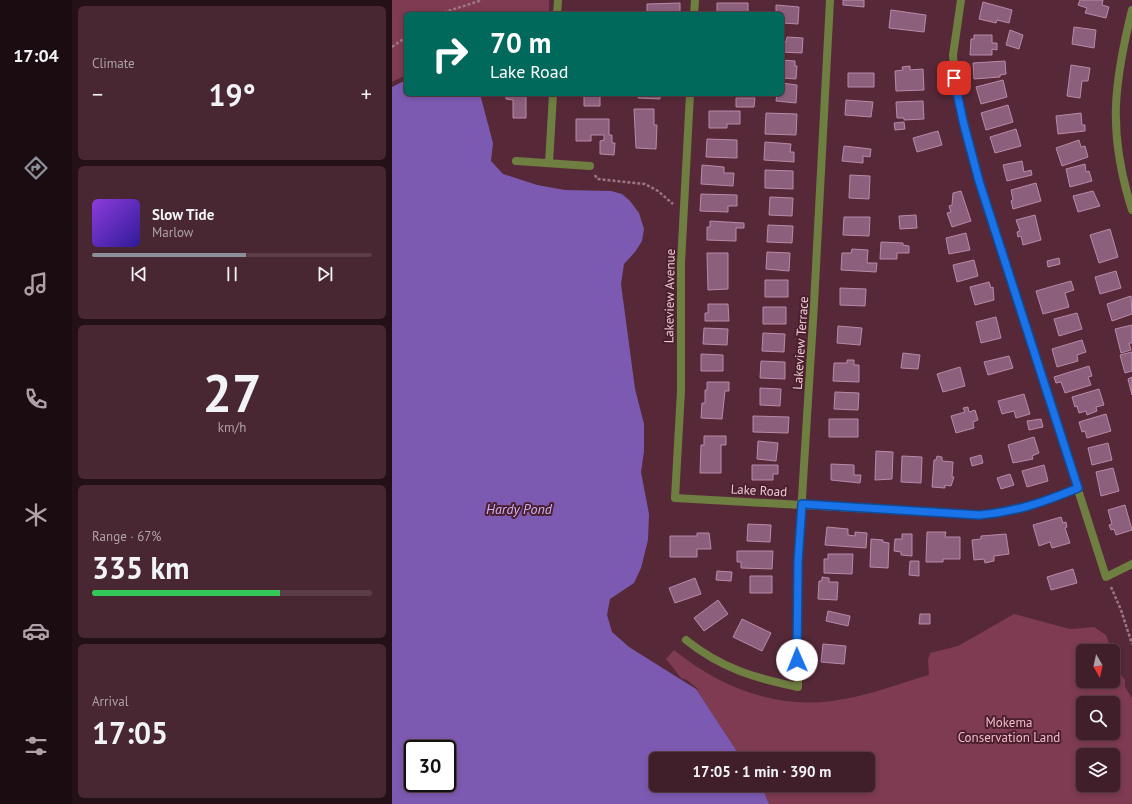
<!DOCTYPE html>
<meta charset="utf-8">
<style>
body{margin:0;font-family:"PT Sans",sans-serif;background:#482732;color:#f1f3f6;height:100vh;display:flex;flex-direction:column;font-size:15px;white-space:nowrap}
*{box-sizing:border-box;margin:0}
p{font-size:13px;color:#aea2a8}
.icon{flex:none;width:22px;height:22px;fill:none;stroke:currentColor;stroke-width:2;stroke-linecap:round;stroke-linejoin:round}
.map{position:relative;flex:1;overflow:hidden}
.drawer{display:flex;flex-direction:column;gap:6px;padding:6px;background:#241117;width:320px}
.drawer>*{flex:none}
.guide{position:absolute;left:12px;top:12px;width:380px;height:84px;border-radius:6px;box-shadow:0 2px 6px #0003,0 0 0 1px #5a3d47;background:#00695c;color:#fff;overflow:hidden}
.needle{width:26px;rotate:171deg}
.controls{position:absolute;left:684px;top:644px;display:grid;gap:8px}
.controls a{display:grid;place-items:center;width:44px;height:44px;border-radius:6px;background:#411f2a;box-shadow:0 2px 6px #0003,0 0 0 1px #5a3d47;font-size:20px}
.speed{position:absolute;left:12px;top:740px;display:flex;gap:8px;font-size:20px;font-weight:700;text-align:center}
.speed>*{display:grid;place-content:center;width:52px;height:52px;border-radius:50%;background:#411f2a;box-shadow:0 2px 6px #0003,0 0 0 1px #5a3d47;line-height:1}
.speed .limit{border:2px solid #111;border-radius:6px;background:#fff;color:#111}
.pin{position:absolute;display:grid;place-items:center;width:34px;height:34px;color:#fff;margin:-17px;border-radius:8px;box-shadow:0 2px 6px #0006}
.me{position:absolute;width:44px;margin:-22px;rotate:359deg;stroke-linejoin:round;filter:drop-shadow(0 0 3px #0008)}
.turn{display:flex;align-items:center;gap:14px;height:84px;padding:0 20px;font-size:18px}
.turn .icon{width:52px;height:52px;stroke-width:2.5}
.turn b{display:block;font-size:28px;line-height:34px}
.big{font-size:30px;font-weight:800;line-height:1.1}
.drawer .widget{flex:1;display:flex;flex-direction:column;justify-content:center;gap:6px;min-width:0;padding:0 14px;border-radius:6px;background:#482732}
.drawer .dial{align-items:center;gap:0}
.dial b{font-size:52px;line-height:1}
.song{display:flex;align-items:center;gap:12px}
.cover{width:48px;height:48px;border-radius:6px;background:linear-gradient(135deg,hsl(270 70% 55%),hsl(250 70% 35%))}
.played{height:4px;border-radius:2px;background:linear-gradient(90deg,#8c9099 55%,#5a3d47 55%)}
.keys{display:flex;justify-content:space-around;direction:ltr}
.heat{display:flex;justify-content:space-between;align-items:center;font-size:22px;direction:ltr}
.charge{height:6px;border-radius:3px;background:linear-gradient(90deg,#34c759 67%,#5a3d47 0)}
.trip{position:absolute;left:257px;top:752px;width:226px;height:40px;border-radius:6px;background:#411f2a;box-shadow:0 2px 6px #0003,0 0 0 1px #5a3d47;font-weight:800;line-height:40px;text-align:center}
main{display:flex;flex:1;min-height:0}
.menu{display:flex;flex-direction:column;width:72px;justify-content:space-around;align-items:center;background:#1a0c11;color:#aea2a8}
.menu .icon{width:28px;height:28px}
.menu .current{color:#8c9099}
.menu b{font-size:18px;color:#f1f3f6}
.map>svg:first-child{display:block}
.green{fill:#7e3b51;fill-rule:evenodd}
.water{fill:#7d5ab1;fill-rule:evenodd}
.building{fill:#8c607d;stroke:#b98aa8}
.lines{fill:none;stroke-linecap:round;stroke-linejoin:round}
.path{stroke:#9d7682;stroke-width:2.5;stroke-dasharray:3 2;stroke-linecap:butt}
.minor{stroke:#6f7e41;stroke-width:8}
.route-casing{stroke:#114b97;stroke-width:10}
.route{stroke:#1a73e8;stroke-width:7}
.labels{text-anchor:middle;stroke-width:4;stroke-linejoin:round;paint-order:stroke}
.street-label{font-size:13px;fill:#ebcdd4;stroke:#4b1f2e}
.park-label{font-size:13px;fill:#f3bcca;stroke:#4b1f2e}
.water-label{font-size:14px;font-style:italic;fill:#cdb4f9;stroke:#4b1f2e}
</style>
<main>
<nav class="menu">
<b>17:04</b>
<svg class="icon current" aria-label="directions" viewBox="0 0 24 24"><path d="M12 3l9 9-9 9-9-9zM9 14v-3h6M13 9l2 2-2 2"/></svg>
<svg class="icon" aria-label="music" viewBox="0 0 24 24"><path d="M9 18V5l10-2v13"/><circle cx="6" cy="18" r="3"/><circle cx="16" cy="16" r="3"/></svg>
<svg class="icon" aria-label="phone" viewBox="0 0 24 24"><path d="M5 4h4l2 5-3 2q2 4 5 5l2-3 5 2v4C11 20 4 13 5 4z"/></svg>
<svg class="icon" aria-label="climate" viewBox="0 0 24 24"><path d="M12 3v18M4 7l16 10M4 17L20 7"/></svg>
<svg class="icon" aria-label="car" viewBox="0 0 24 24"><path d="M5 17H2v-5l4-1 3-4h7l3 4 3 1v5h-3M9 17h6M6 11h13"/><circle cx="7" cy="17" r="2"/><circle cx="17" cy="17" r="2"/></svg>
<svg class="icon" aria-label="filters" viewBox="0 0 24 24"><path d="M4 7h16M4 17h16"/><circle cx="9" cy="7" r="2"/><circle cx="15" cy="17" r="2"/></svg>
</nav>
<section class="drawer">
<div class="widget"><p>Climate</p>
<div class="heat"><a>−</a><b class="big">19°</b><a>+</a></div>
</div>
<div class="widget">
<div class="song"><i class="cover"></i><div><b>Slow Tide</b><p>Marlow</p></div></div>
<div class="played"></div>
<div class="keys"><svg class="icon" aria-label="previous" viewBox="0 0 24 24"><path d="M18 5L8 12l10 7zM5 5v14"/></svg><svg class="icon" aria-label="pause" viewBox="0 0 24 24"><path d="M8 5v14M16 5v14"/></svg><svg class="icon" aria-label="next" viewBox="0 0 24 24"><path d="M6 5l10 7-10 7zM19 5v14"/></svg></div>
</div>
<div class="widget dial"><b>27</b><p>km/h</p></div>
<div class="widget"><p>Range · 67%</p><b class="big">335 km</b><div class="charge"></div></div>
<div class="widget"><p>Arrival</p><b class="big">17:05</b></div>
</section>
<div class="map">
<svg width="740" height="804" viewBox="0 0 740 804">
<rect width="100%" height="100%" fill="#572938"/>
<path class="green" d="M0,0H157V14H14V75L0,82Z
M622,614L678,629L702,627L714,635L720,651H691V681H721V654L726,671L733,680V687L740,698V804H377L369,785H476V759H350L304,689L307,690L295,680L289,678L274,659L282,650C326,686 382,709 440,701C473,697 505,684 537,675L536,660L538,653L566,646ZM691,703H721V733H691ZM691,755H721V785H691Z"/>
<path class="water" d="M14,80V94H88L101,143L99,161L111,174L145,185L173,190L219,191L230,194L238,201L247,213L252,229L250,241L243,252L232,264L229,284L243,389L252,424V451L249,472L257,514L256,540L249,568L242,583L218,599L215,615L220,632L237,647L304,689L350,759H264V785H369L377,804H0V87ZM21,749H55V783H21Z"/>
<path class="building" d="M451,0H472V7L451,5Z
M688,0H711L710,5L717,7L714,18L693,13L695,8L686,5Z
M591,2L620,10L617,23L605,20L604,23L587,19Z
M288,3V14H255V4Z
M325,3H356V14H325Z
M384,5L407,7L406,24L390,23V14H384Z
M499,10L534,15L532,32L497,28Z
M682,27L704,30L702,48L680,44Z
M618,30L631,35L627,49L614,45Z
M582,35H600V43H605V50L600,49V55H578L579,39H582Z
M395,37L411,38L410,53L390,52V42H394Z
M390,60L403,61V66H405L404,79L390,78Z
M613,61L614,74L608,75V77L582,79L581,63Z
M679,65L698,68L696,81H690L688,98L675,96Z
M518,66V70L531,69L532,90L504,91L503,71L511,70L510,67Z
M456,73H482V87H456Z
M611,80L615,97L589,104L584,87Z
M390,83L405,85L404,103L384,101L385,94H390Z
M114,94H134V118H121V100L114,99Z
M192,94H208V106H192Z
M247,94H268V99L246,98Z
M344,98H363L362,107H344Z
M454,100L481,102L479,117L453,115Z
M531,101L532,119L512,120V118H505L504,102Z
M616,105L621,122L594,130L589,113Z
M242,109H262V125H265L264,149L244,148Z
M317,111H348V124H335V128H317Z
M374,113L405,114L404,135L373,134Z
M689,113L690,125H693V131L666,134L664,116Z
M184,119H217V135H220V143H223L222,155L208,154V141L212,140V135H199V141H184Z
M512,122L513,129L503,130L502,123Z
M624,129L629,146L603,153L598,137Z
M546,131L550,145L525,152L521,138Z
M315,139L345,140V158L314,157Z
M687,140L689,147L693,146L696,157L670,166L664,148Z
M373,142L399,144L398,152H402V162L372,160Z
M452,146L479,149L478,157L471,156V163L450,161Z
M630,161L632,172L639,170L640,175L615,181L611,165Z
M693,164L694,172L697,171L700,181L678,187L674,169Z
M310,165L332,167V173H342L341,186L309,184Z
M373,170L401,171V189L373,188Z
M458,175L478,176L477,199L457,198Z
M644,183L649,201L621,209L619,201L621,200L619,190Z
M569,191L579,221L560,227L555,213L559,212L557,206L560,205L561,193Z
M701,191L708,206L686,212L681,196Z
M309,194L345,195V206H336V212L308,211Z
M378,197L401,198L400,216L377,215Z
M524,215L525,228L508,229L507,216Z
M643,215L649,240L631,245L629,236L626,237L625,232L628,231L624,220Z
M452,217H478L477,236L451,235Z
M318,221L352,223V228H344V241L315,240V227H318Z
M376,225L401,226L400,243L375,242Z
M718,229L726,257L707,263L698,235Z
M574,233L578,250L557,254L554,238Z
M489,242L511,243V245L517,246V253H505V259H488Z
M460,249L476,250L475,263H485L484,272L449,270L450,253H459Z
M375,252L398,253L397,271L374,269Z
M315,253H336V289L316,290Z
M667,258L668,264L656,267L655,261Z
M582,260L586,276L565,282L561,265Z
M724,271L729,288L708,294L703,277Z
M373,280H396V297H373Z
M679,281L682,290L673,293L677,307L651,314L644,291Z
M597,282L599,288L601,287L602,300L583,305L578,287Z
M448,288L474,289L473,306L448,305Z
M739,296L740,314L720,321L715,304Z
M316,304H336L337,321H313V313H316Z
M371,307H394V324H371Z
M685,313L690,329L667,336L662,319Z
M604,317L609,338L589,343L584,322Z
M740,325V343H737L739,350L729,353L723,329Z
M446,326L470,328L468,345L445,343Z
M312,328L336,329L335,345L311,344Z
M371,333L393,334L392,352L370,351Z
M690,340L694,352L685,355L686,361L665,367L660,349Z
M740,352V371L733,373L728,355Z
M511,353L528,355L526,369L509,368Z
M309,354L331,355V371H309Z
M617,356L621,368L596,375L592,362Z
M455,360H462V365H467V382L441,381L442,363H455Z
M369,361L393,362V379L368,378Z
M697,366L700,376L696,377L699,385L673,393L669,382L664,383L662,377Z
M568,367L573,386L551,392L545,374Z
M740,377V395L736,379Z
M315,382H337V391H333L330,419L309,418L310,403H313V390H315Z
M368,388L389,389L388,406L368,405Z
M707,389L712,405L704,407L705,411L695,415L694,411L687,413L685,406L683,407L680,397Z
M443,392L467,393L466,410L442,409Z
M632,394L638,414L624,418L622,411L610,414L606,401Z
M576,407L577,412L583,410L586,420L581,422L582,428L564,433L559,416L573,412L571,408Z
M714,414L719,431L695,438L693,431L690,432L687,422Z
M361,416L397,417L396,433L361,432Z
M437,419H466V437H437Z
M649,419L651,427L637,430L635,421Z
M312,436H334V445H329V473H308L309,445H312Z
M642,437L647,453L640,456L641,459L621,463L616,445Z
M366,441L386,443L384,461L365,459Z
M716,443L720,460L700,465L696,448Z
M484,451L501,452L500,479L483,480Z
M589,455L591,463L580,466L578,458Z
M510,456L530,457L529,483L509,482Z
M545,456L550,457V461L561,462L560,477H562L559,486L553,485V488L540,487L542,460H544Z
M439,464L462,465V475H469L468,483L439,480Z
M360,465H386V474H381V480H360Z
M652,465L656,481L635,487L630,471Z
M721,468L727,491L709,496L704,472Z
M618,474L622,485L609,489L605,478Z
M733,505L740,530L724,535L722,529L719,530L717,525L720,524L716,510Z
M669,517L671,523L674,522L675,527L673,528L678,543L660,548L658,542L647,546L641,525Z
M356,524L379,525L378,542L355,541Z
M435,527L456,529V535L463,536V532L475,533L474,548L433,545Z
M535,532H554L553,537H568V559H551V562H534Z
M305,533H317L319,549H305V557H278V536H305Z
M510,534H520V556L509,555V552L502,551L503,539H510Z
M614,534L617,554L602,556V561L593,563L592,559L582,560L580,540L589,539V536Z
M479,539L491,540V542L497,543L496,568L478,567Z
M345,551H381L380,569L349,568V562H345Z
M436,554H461L460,574L432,573V559H436Z
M518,561H527V576L517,575Z
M681,569L685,583L659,590L655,577Z
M325,571L340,572L339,581L324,580Z
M358,576H380V593H358Z
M430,577L437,578V582H446L445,600L426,599L427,581H430Z
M303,578L309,594L283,603L277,588Z
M326,600L336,614L312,631L302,618Z
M436,611L458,616L456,626L434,621Z
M528,614H538V624H527Z
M350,619L379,633L370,651L341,637Z
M431,644L454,646L452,664L429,662Z"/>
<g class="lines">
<path class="path" d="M47,14L90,0
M0,47L14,37
M203,175L205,179L253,184L266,191L281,204
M719,587L729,610L740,644"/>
<path class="minor" d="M569,0L561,55L562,78L576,143L587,181L714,577L740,564
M740,10C721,86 716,134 740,210
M165,14L166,0
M302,14L303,0
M298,94L289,263V391L283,498L587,515C623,512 653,502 686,488
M124,161L198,166
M157,163L161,94
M294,640C329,668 362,678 406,687V562L422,304L438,0"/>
</g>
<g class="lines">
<g class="route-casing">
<path id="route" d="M405,660L406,562L410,504L587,515C624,512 652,502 686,488L587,181L571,121L562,78"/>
</g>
<use href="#route" class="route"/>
</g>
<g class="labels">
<g class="street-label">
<text transform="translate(277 296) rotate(-89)" y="5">Lakeview Avenue</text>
<text transform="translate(408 343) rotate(-86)" y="5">Lakeview Terrace</text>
<text transform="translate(367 490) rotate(3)" y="5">Lake Road</text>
</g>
<g class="park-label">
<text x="617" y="727">Mokema<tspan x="617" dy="15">Conservation Land</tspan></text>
</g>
<g class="water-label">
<text x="127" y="514">Hardy Pond</text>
</g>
</g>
</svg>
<div class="controls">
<a><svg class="needle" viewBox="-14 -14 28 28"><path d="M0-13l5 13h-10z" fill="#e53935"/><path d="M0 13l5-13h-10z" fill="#aea2a8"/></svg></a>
<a><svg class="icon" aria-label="search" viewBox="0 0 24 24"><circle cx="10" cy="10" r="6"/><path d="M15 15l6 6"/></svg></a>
<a><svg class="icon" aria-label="layers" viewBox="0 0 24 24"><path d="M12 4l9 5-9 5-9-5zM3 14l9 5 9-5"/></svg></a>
</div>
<div class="speed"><div class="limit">30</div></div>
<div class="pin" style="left:562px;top:78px;background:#d93025"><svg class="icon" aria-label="arrive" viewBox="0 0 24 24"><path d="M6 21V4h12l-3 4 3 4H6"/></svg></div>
<svg class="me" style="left:405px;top:660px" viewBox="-20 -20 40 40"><circle r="19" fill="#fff"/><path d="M0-13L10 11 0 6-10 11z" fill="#1a73e8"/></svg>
<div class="trip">17:05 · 1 min · 390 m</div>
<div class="guide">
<div class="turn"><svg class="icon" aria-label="right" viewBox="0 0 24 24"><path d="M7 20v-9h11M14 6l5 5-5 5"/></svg><div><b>70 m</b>Lake Road</div></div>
</div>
</div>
</main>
